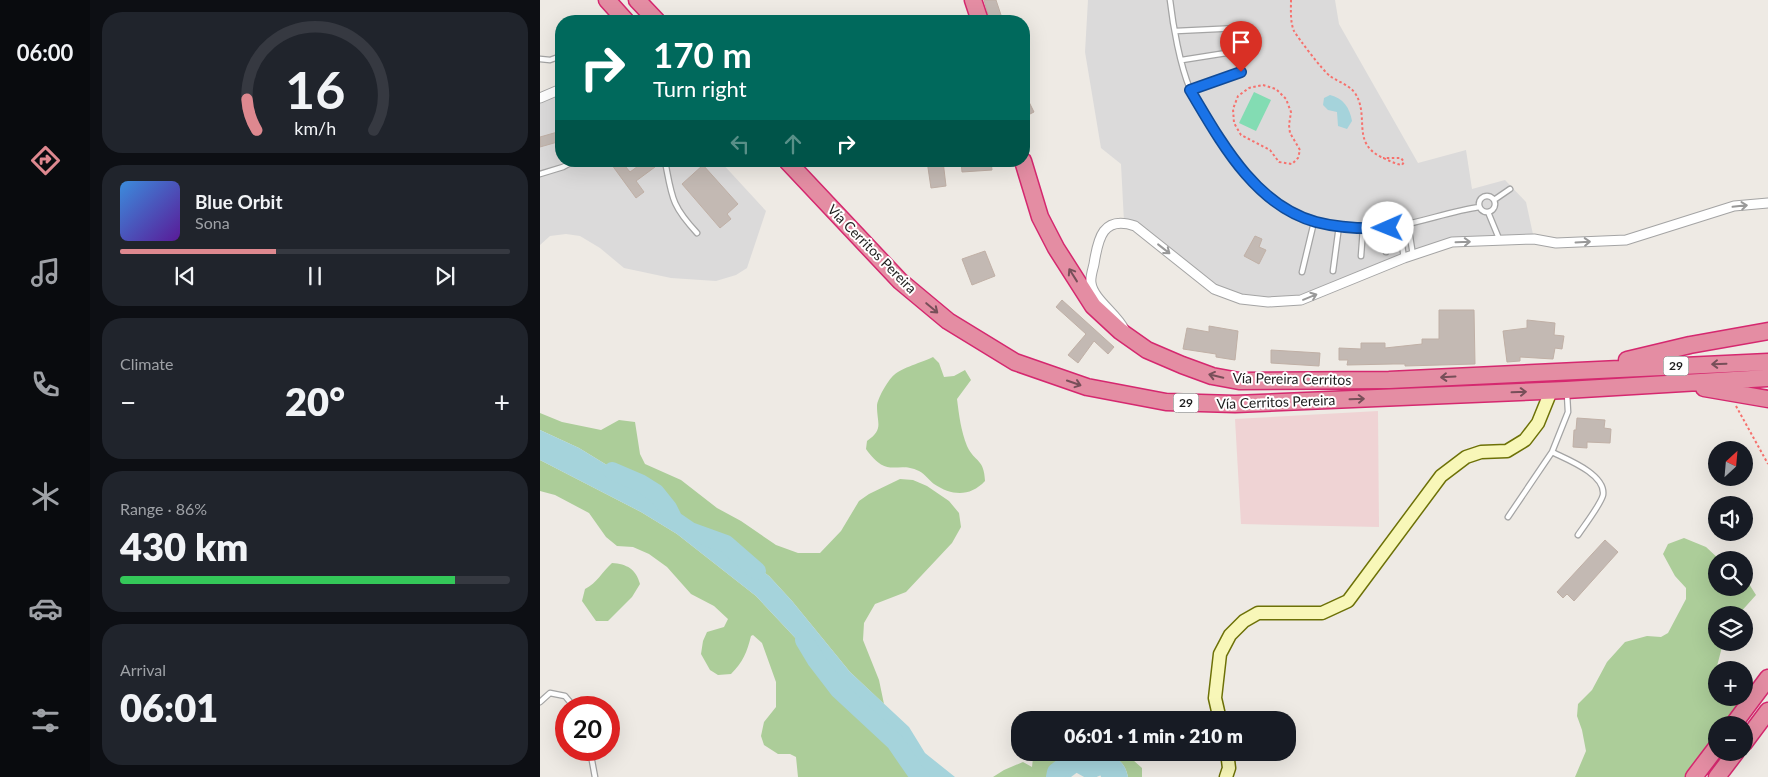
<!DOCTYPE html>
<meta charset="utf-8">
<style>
body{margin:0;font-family:Lato,sans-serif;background:#20242c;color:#f1f3f6;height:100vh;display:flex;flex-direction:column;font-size:19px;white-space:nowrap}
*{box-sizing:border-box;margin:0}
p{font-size:16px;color:#9ea1a6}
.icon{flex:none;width:28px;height:28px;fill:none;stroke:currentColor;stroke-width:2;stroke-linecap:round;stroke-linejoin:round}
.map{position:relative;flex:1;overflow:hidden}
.drawer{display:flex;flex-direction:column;gap:12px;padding:12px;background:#0d0f14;width:450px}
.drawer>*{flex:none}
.hud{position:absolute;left:15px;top:15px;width:475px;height:152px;border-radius:20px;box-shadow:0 5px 20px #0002;background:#00695c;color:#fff;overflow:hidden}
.needle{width:32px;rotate:26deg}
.fabs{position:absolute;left:1168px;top:441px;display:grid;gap:10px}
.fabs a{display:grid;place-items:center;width:45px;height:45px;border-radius:50%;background:#171b24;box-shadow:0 5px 20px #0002;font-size:25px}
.speed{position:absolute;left:15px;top:696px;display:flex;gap:10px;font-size:25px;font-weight:700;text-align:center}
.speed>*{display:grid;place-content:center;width:65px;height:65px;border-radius:50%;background:#171b24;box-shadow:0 5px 20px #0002;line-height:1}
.speed .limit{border:8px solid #d22;background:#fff;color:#111}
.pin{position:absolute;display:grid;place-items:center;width:42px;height:42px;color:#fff;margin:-51px -21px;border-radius:50% 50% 50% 0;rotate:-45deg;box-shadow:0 0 5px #0007}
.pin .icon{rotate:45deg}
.me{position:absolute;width:55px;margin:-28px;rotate:269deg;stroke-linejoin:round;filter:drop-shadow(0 0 4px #0008)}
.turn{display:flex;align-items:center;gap:18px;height:105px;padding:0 15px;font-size:22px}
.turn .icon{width:65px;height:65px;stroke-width:2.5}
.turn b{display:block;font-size:35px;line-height:42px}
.lanes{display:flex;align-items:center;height:48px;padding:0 15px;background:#0003;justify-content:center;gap:25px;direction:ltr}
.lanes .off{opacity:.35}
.big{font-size:38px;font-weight:800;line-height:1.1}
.drawer .card{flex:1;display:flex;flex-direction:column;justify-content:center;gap:8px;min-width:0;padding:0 18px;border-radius:20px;background:#20242c}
.drawer .dial{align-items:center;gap:0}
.dial svg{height:130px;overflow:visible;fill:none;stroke:#363941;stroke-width:7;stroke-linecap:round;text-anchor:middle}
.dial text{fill:#f1f3f6;stroke:none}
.song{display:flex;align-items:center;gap:15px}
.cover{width:60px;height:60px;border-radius:8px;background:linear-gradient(135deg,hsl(210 70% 55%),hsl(270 70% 35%))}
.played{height:5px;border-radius:2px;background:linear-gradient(90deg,#de888f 40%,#363941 40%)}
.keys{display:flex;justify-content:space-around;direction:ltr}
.heat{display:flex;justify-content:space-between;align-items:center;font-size:28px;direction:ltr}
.charge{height:8px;border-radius:4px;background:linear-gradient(90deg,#34c759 86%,#363941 0)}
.trip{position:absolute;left:471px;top:711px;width:285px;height:50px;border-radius:20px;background:#171b24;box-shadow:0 5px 20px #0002;font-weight:800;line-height:50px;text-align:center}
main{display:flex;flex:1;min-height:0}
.dock{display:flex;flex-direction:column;width:90px;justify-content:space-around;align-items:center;background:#090b0e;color:#9ea1a6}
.dock .icon{width:35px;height:35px}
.dock .on{color:#de888f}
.dock b{font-size:22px;color:#f1f3f6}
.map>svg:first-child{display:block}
.residential{fill:#dbdada}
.commercial{fill:#efd3d4}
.forest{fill:#accd99}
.pitch{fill:#83dcb3}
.water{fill:#a5d3db}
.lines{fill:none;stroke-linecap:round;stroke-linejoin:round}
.river{stroke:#a5d3db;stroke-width:18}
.building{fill:#c3b9b3;stroke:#c0b0a6}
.lane-casing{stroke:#a4a4a4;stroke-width:7}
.street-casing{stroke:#a4a4a4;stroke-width:11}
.secondary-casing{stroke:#6d7107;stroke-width:15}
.highway-casing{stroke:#d5286f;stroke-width:19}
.path{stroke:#f6716d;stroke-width:2;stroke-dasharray:2.5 2.5;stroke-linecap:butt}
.lane{stroke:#fff;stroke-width:4.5}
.street{stroke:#fff;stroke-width:9}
.secondary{stroke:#f8f7b8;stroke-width:12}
.highway{stroke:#e48da3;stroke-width:16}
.oneway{stroke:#999}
.oneway2{stroke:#774f59}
.route-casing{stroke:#114b97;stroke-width:12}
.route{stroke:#1a73e8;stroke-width:9}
.labels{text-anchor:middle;stroke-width:4;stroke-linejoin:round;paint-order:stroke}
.shield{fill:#fff;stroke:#616161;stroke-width:1}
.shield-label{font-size:12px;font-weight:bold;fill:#1d1d1d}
.street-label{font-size:14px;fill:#1d1d1d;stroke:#fff}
</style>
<main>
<nav class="dock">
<b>06:00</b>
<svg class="icon on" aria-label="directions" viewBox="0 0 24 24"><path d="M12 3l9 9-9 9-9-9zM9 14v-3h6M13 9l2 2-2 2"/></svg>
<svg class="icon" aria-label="music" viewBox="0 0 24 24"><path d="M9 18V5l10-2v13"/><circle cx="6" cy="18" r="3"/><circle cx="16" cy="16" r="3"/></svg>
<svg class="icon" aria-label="phone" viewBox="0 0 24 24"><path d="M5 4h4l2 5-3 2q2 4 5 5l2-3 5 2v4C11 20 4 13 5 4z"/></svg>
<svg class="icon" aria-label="climate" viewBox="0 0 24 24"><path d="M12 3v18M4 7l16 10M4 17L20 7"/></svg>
<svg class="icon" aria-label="car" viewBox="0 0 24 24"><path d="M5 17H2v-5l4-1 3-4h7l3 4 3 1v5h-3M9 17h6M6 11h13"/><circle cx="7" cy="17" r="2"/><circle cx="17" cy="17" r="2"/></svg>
<svg class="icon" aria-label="filters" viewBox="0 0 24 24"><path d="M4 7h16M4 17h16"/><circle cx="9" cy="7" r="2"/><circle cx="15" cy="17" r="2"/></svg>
</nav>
<section class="drawer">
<div class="card dial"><svg viewBox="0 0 100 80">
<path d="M14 69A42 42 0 1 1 86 69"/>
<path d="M14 69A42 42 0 0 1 8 50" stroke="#de888f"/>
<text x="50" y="56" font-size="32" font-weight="700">16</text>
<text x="50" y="72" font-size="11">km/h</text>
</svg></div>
<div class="card">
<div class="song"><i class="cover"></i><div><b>Blue Orbit</b><p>Sona</p></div></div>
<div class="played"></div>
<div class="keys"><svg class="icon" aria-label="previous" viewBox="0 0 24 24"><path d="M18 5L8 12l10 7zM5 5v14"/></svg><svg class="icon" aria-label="pause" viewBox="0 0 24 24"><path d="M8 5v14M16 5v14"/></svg><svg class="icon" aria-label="next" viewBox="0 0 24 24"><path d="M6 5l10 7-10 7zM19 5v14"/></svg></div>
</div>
<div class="card"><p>Climate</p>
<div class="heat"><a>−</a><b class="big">20°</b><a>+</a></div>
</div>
<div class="card"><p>Range · 86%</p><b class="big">430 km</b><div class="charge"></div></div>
<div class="card"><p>Arrival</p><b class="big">06:01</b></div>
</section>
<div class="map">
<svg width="1228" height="777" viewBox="0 0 1228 777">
<rect width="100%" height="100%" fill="#eeeae4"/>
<path class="residential" d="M548,0H795L799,24L878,163L926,150L932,189L965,180L986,202L994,239L912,242L761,300L728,302L674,289L584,222L581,164L561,148L545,52Z
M21,89V161H180L226,211L207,268L196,275L176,281L131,278L84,268L60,248L40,236L26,234L10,236L0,245V98Z"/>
<path class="commercial" d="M838,411L839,527L701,524L695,419Z"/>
<path class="forest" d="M393,357L399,363L404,377L414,376L425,370L431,380L417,399C419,415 421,431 427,446C435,463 444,458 445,481C430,497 412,496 394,484C389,480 385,474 379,471C356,460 348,480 326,449L327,441C344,429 337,424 337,406C337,399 348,380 354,375C361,368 383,362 393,357Z
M0,413L22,422L61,430L79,420L95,422L100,454L105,464L141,480L177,508L201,521L236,545L258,553H280L301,531L319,501L329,494L360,479L373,480L387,486L409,501L419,513L421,527L412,543L366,592L335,604L324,623L323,640L339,680L344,704L310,672L252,601L229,576L201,555L128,508L93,481L39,448L0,430Z
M0,460L101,512L137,534L216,596L308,694L333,713L375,771L381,777H258L256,757L250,754H238L224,745L221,736L224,722L236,707V682L222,643L213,635L211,636C207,652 203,662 191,674L178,675L170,670L161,654L163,641L167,632L184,627L188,619L174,606L151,594L127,567L109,554L93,547L77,546L66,537L49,513L15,495L0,491Z
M1144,538L1166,547L1180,560H1176V588H1204V582L1209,584L1216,595L1198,615H1176V642L1183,643L1176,670V698H1189L1204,711L1193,725H1176V748L1154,777H1035L1046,751L1042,730L1037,716L1038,704L1052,690L1067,662L1085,642L1107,636L1121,637L1128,633L1146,599V588L1135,576L1123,554L1128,544Z
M72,563C87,564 96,569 100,584L92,597L68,621H56L42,601L45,589C57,583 62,572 72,563Z
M584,752L602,768V777H588C585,762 578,759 565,753Z
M500,753H538L528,755L518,777H453L464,770L483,762L492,767L493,758Z"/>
<path class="pitch" d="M714,92L731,100L716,131L699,123Z"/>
<path class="water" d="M790,95C803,98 810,108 812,121L807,129L798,126L797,112L788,110L783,105L784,98Z
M0,430L39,448L93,481L128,508L201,555L229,576L252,601L310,672L369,727L385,753L415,777H381L375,771L333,713L308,694L216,596L137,534L101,512L0,460Z
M538,752C559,752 583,751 588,777H561L560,773L550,770L539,771L531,777H518L528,755Z"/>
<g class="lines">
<path class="river" d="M72,471L100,483L116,493L128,508L134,520L150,531L186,544L217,571
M264,640L276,660L299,690L355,742L375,771L381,777
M515,777L516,772L532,760L550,770L562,765L577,777"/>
</g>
<path class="building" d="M444,0H456L463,21H450Z
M484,92L494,112L484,117Z
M21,131V141L0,147V137Z
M69,161H81L90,172L105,161H111L115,167L96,181L104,192L96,198Z
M387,161H403L406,186L391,188Z
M421,161H451L452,170L422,172Z
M163,165L198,204L187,214L191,219L180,228L142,184Z
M715,236L722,239L719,247L726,250L719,264L704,256Z
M445,251L455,276L432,285L422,259Z
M522,300L574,347L568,354L554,341L538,363L528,355L546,334L516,307Z
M899,310H934L935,364L865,366V364H853L807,365L808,360H799V348L821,349V343H845V348L882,344V339H899Z
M987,320L1015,323L1014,335L1024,336L1022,349L1015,348L1013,359L980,357V361L967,362L963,331L987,328Z
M669,326L698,331L695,360L676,357V354L643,349L647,328L669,332Z
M731,350L780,353L779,366L731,363Z
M1037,418L1065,420L1064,428L1071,429L1070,443L1047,442V448L1033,447L1034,430H1036Z
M1065,540L1078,552L1034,601L1027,594L1023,598L1017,592Z"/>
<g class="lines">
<g class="lane-casing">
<path id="lane" d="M630,0C633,26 640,65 650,89C654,102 664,114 671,125C707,186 750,226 823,229C863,230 900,213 939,207
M636,31L699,28L701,72L650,90
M0,59L10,60L21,56
M642,60L699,51
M125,161C132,197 131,205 157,233
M0,174L23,167L34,161
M939 204a8 8 0 1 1 16 0a8 8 0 1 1-16 0Z
M954,200L970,189
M948,212L960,241
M868,224L873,255
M859,226L864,258
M846,252L848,228
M821,256L823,229
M793,271L799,226
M762,272L774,222
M1012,452C1026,459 1066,474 1063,495C1061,504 1044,526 1038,535
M968,517L1012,452L1028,412L1027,394
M0,702L10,693L25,696L35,708
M50,750L55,777"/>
</g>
<g class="street-casing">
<path id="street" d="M0,98L21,89
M584,329C577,314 553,299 551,283C550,277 553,269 554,264C558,238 563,215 595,226L674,289L701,299L728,302L761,300L864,258L912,242L994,239L1016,243L1086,240L1194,206L1228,203"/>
</g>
<g class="secondary-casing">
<path id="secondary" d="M680,720L675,698L680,654L690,635L704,621L718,613H782L808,601L901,476L926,457L941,452L967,451L985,440L998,423L1011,391
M686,777L689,768L687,752"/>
</g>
<g class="highway-casing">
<path id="highway" d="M67,0L86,21
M97,0L117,21
M433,0L440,21
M247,161L360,281L408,321L475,362L547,387L626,402L695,404L1026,390L1228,378
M483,161L500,217L516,248L553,306L580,331L607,350L642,365L672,376L699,381L849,380L1228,362
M1087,360L1150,345L1228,331
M1164,388L1228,399
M1193,725L1228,678
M1204,743L1228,711
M1154,777L1176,748
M1177,777L1196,752"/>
</g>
<path class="path" d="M751,0C751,9 750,22 754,31C758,38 783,71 790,76C798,82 808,84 815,93C830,116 811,142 841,157C848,160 855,164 862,165L864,162L861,158H843
M723,85L736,89L746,99L751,112L749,125L750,133L760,150L758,158L752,164L739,162L730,150L701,135L694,123L693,109L698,96L709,88Z
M1196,406L1228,464"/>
<use href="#lane" class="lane"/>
<use href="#street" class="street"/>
<use href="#secondary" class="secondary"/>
<use href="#highway" class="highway"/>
</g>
<defs><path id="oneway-shaft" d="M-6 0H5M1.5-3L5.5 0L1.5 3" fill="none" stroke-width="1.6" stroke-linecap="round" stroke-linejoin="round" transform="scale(1.25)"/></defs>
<g class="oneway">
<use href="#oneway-shaft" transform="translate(1200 206) rotate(-6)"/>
<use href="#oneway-shaft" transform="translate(923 242) rotate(-2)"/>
<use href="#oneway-shaft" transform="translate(1043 242) rotate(-3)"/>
<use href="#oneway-shaft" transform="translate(624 249) rotate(38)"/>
<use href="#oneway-shaft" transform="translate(770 297) rotate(-22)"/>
</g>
<g class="oneway2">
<use href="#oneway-shaft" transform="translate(533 275) rotate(-122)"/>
<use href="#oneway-shaft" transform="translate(392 308) rotate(40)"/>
<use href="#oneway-shaft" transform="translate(1179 364) rotate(178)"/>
<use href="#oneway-shaft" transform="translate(676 376) rotate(-167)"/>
<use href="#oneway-shaft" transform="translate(908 377) rotate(177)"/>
<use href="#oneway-shaft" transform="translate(534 383) rotate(19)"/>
<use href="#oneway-shaft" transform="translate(979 392) rotate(-2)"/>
<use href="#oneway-shaft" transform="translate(817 399) rotate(-2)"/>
</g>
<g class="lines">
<g class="route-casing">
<path id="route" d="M701,72L650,90C680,140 714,205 776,222C799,228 824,229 848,228"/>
</g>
<use href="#route" class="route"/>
</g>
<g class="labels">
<g class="shield">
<rect x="1123.5" y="356.5" width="25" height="19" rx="4"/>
<rect x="633.5" y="393.5" width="25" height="19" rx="4"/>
</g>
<g class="shield-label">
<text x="1136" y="370">29</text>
<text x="646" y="407">29</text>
</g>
<g class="street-label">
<text transform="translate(332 249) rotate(45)" y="5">Vía Cerritos Pereira</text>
<text transform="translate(752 379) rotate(1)" y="5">Vía Pereira Cerritos</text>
<text transform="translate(736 402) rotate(-2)" y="5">Vía Cerritos Pereira</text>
</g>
</g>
</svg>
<div class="fabs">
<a><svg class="needle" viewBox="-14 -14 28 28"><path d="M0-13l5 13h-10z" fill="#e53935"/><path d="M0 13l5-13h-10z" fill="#9ea1a6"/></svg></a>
<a><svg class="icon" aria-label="sound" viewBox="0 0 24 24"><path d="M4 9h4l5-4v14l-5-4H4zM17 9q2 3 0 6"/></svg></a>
<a><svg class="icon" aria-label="search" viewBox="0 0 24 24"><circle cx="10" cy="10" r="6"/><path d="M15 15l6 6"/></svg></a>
<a><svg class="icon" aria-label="layers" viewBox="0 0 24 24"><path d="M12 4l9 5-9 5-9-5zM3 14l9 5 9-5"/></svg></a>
<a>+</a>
<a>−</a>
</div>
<div class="speed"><div class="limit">20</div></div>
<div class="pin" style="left:701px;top:72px;background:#d93025"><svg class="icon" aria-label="arrive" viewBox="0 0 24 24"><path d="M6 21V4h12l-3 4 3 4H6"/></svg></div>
<svg class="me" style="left:848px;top:228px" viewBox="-20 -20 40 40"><circle r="19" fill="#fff"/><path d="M0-13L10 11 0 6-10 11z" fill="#1a73e8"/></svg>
<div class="trip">06:01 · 1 min · 210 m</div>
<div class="hud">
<div class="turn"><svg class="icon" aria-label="right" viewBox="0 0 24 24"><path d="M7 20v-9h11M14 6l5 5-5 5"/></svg><div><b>170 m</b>Turn right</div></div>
<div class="lanes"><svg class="icon off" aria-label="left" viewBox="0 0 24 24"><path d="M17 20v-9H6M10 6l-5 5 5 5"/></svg><svg class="icon off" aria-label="ahead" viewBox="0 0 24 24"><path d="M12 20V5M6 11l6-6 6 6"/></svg><svg class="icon" aria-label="right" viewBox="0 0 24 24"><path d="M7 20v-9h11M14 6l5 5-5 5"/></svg></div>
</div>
</div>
</main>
